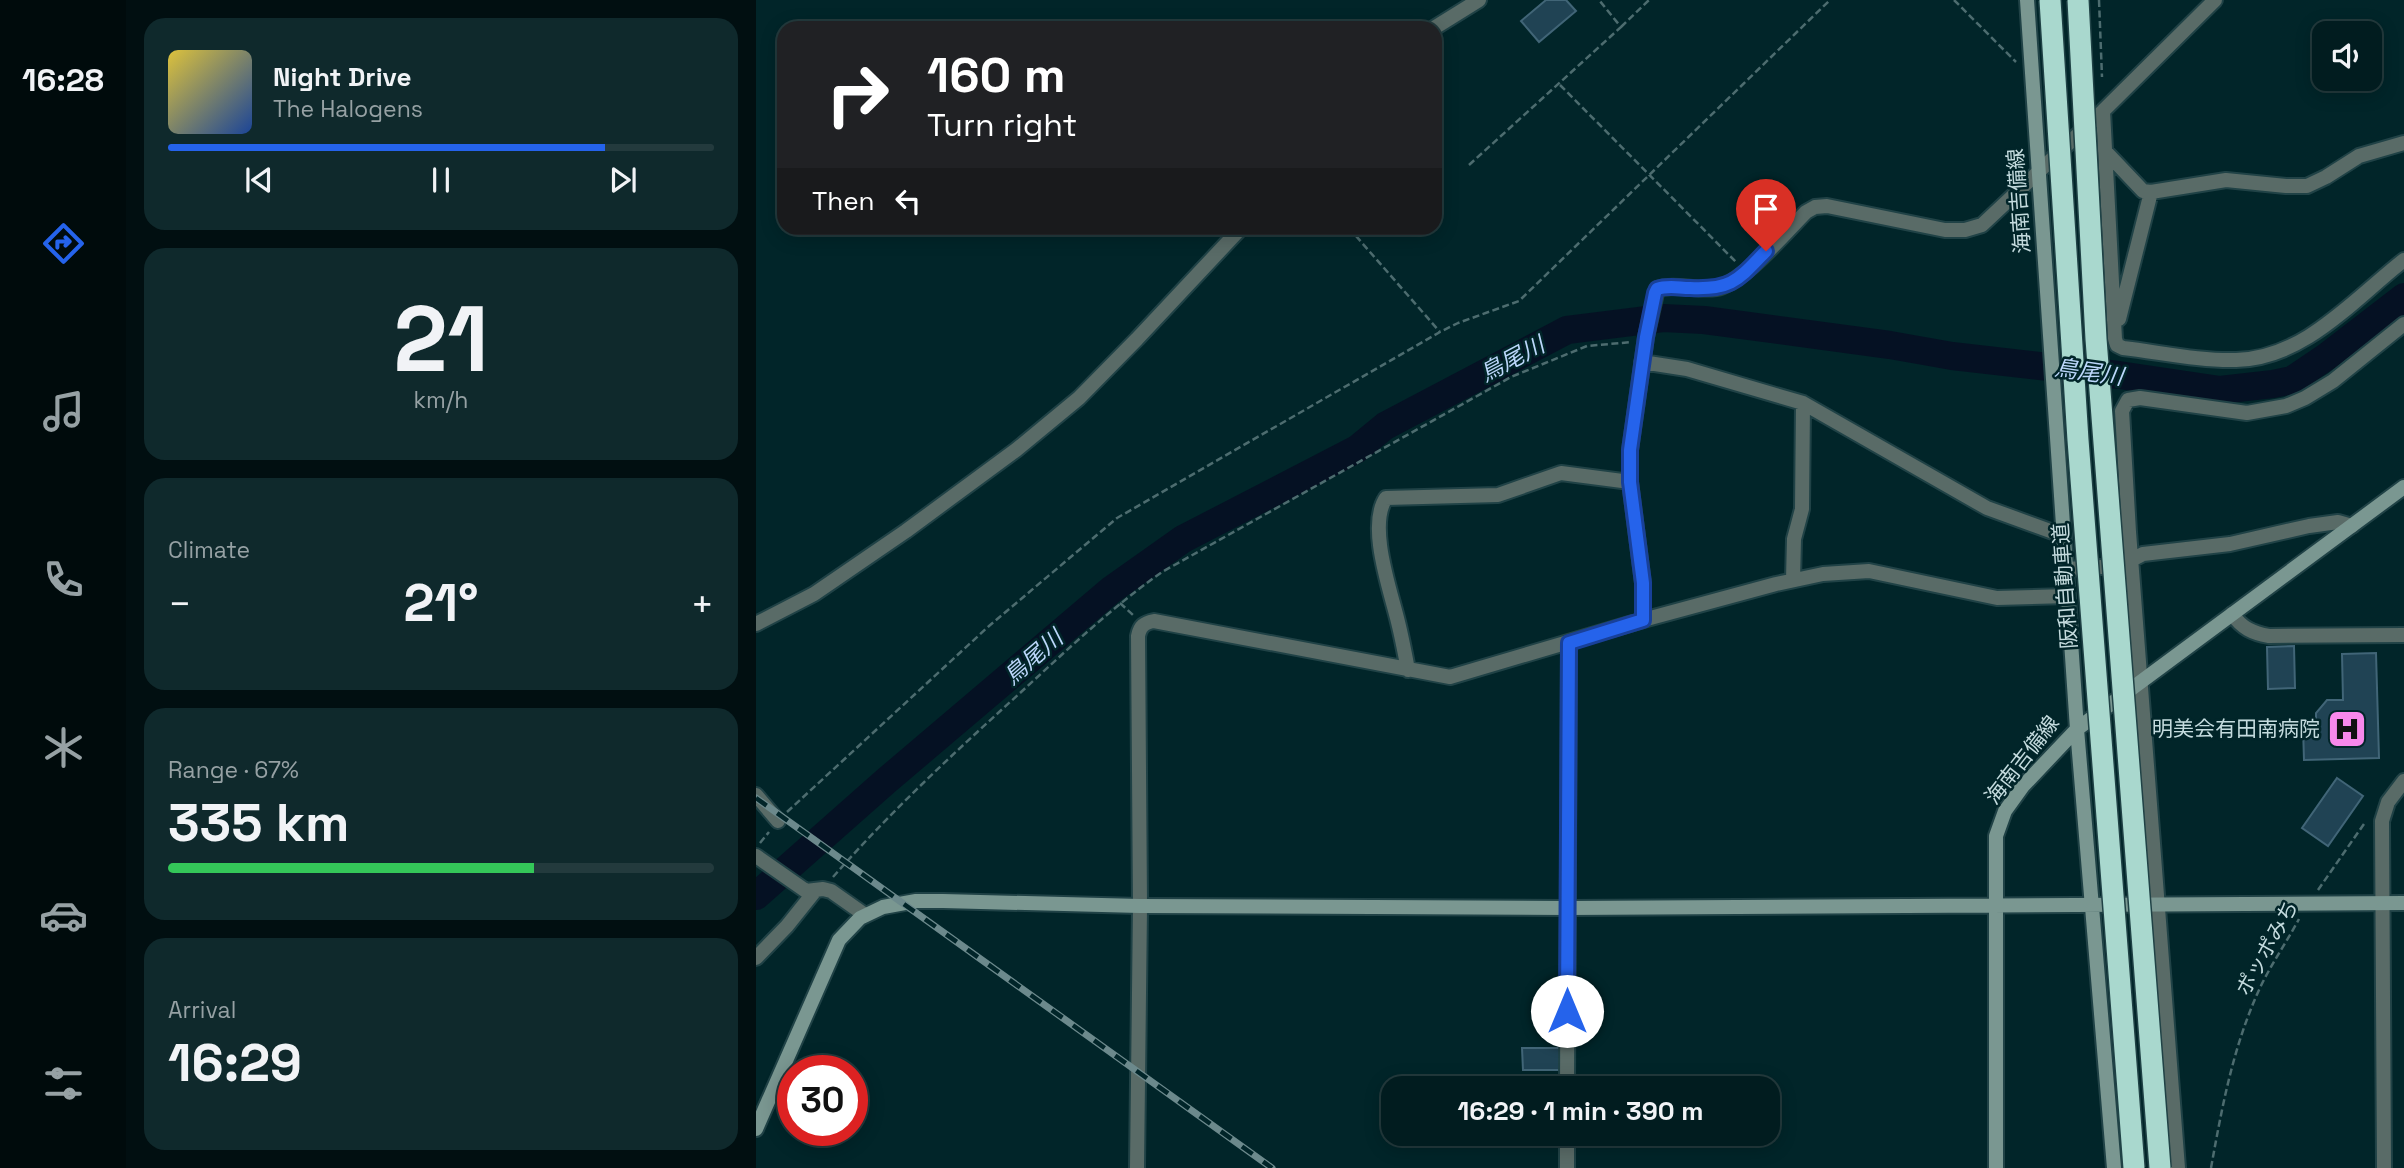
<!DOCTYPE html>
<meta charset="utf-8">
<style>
body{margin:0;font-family:"Space Grotesk","Noto Sans JP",sans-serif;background:#0f292c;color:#f1f3f6;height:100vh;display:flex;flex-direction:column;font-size:26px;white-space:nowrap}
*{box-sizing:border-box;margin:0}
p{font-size:23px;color:#96a1a4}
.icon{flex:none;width:38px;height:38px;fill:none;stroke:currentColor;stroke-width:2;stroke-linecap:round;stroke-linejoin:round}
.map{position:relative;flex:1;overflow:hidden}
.panel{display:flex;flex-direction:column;gap:18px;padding:18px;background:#010f11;width:630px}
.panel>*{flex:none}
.banner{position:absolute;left:21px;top:21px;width:665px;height:214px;border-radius:21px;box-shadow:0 4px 18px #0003,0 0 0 2px #233a3d;background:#202124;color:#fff;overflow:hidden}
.fabs{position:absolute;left:1556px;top:21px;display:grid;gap:14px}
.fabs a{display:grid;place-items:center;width:70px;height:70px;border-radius:14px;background:#011c1f;box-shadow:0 4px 18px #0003,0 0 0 2px #233a3d;font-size:35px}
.speed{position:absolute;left:21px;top:1055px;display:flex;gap:14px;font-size:35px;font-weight:700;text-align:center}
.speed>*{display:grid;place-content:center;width:91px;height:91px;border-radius:50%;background:#011c1f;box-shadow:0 4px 18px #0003,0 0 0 2px #233a3d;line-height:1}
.speed .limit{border:10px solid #d22;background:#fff;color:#111}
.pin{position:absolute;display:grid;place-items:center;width:60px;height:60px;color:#fff;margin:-72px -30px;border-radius:50% 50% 50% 0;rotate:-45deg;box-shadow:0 0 7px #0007}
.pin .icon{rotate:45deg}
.me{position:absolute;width:77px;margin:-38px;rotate:0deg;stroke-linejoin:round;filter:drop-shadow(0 0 5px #0008)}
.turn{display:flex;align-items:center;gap:24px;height:147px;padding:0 35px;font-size:32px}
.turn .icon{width:91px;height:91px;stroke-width:2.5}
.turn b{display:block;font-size:49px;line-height:60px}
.then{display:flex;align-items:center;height:66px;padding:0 35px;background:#0003;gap:14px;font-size:26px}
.big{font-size:52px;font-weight:700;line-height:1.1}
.panel .tile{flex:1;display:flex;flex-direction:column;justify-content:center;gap:10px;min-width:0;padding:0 24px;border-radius:21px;background:#0f292c}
.panel .dial{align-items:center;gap:0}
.dial b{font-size:91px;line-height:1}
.song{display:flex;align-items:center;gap:21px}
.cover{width:84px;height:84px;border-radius:10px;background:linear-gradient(135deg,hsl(50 70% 55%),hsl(220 70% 35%))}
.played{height:7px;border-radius:4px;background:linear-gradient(90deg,#2563eb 80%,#233a3d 80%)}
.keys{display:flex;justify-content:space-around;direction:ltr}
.heat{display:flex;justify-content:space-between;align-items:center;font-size:38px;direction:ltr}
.charge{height:10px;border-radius:5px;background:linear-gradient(90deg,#34c759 67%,#233a3d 0)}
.trip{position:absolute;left:625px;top:1076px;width:399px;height:70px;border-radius:21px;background:#011c1f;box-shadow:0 4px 18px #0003,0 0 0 2px #233a3d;font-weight:700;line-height:70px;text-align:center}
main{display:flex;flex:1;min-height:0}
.tab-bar{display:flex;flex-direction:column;width:126px;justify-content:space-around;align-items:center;background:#000b0c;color:#96a1a4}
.tab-bar .icon{width:49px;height:49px}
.tab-bar .current{color:#2563eb}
.tab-bar b{font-size:32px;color:#f1f3f6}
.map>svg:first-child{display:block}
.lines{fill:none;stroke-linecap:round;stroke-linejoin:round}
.river{stroke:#051123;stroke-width:28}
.building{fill:#204354;stroke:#416577;stroke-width:2}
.street-casing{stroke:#204246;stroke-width:18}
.secondary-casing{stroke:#204246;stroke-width:18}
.path{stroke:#4d6c6f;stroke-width:2.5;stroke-dasharray:7 3.5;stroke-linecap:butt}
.street{stroke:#596b67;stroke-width:14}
.secondary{stroke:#7a9791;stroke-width:14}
.rail-casing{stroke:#6c898c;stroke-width:7}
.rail{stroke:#012529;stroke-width:4.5;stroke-dasharray:13;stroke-linecap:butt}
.highway-bridge-casing{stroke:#204246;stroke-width:24;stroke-linecap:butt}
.highway-bridge{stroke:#a9d8ce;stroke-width:21}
.route-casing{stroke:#184099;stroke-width:18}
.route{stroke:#2563eb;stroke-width:12}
.labels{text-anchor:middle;stroke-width:5;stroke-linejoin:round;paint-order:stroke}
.street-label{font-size:21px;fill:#c4dbde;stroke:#012529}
.poi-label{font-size:21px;fill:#c4dbde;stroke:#012529;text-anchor:end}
.water-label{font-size:23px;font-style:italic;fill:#bcd7fb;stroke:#012529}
</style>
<main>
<nav class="tab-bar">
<b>16:28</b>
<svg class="icon current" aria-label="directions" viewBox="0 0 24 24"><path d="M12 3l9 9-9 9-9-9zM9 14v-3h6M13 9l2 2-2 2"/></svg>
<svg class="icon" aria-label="music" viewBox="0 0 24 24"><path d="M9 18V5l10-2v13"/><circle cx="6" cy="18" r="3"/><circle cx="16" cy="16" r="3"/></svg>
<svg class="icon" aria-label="phone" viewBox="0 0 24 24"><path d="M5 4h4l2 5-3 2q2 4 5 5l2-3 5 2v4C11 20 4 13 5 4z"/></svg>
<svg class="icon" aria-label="climate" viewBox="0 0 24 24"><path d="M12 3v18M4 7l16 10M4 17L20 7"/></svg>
<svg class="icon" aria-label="car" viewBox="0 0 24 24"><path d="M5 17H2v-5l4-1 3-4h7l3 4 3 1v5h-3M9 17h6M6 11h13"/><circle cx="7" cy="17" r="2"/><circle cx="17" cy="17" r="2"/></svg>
<svg class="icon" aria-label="filters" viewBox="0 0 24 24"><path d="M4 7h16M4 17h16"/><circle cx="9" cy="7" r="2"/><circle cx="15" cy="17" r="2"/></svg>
</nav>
<section class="panel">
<div class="tile">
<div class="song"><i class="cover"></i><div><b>Night Drive</b><p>The Halogens</p></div></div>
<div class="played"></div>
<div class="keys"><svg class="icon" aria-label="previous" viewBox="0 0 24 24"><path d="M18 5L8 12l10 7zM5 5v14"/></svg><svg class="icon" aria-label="pause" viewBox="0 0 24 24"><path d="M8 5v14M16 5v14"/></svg><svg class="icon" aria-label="next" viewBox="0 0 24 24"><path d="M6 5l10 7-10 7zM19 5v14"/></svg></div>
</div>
<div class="tile dial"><b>21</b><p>km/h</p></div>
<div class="tile"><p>Climate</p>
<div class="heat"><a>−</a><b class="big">21°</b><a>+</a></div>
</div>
<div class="tile"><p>Range · 67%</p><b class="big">335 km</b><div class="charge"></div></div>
<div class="tile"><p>Arrival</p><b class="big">16:29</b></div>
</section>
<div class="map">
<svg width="1648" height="1168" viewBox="0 0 1648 1168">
<rect width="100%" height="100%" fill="#012529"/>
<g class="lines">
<path class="river" d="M0,896L130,781L355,590L427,539L601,449L629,426L811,330L907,318L948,320L1134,345L1196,356L1363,375L1464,390L1517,384L1536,380L1570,357L1648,297"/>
</g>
<path class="building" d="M790,0H810L820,11L783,42L765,21Z
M1538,646L1539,688L1512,689L1511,647Z
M1620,653L1623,758L1548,760L1547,727L1560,726V713L1571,700H1587L1586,654Z
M1581,778L1607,796L1572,846L1546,828Z
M766,1048H804V1070H767Z"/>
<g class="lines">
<g class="street-casing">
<path id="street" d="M678,28L723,0
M1347,111L1359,339L1361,345L1367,348C1403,352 1443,361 1480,360C1548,359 1598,299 1648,260
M1349,151L1387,191L1395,192L1470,180L1530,186H1551L1570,177L1603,156L1648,143
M1363,319L1395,192
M886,362L931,369L1047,403L1231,508L1308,536
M1310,569L1364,566L1387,554L1474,544L1553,526L1582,522L1596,526
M1037,580L1038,539L1046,509L1047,403
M1476,614C1486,628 1496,633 1513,636L1648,635
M887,620V583L874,482V450L890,337L901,289C919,283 941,291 960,288C985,285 1030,232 1050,212L1059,207L1071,206L1189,230H1209L1226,225L1347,111L1459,0
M0,624L58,594L150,531L260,450L323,398L381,339L485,228
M652,670C649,654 646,638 642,622C635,592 611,526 630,498L742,495L805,473L874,482
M0,795L22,821
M0,856L50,891L67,889L75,891L109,915
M0,958L31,926L59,891
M811,1088L813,643
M811,1134V1168
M381,1168L384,906L382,636C384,626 388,623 398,621L694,677L887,620L1020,584L1067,574L1113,571L1241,598L1312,596
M1422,1168L1373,532L1366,411L1372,400L1384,398L1491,413L1530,406L1549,398L1577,381L1648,324
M1628,1168L1626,821L1632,802L1648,781"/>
</g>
<g class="secondary-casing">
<path id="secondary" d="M1271,0L1321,729L1358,1168
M0,1129L83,940L104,918L127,907L160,901H187L384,906L811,908L1648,903
M1240,1168V836L1249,811L1267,786L1321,729L1648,487"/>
</g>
<path class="path" d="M1198,0L1260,62
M1343,0L1346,77
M865,27L893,0
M804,85L980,262
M713,165L865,27L843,0
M593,228L684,332
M364,603L377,615
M31,812L233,626L361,518L684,332L702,323L763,301L1074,0
M4,843L13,832
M77,877C135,811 199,752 264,693C310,651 355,608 406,572L755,377L831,346L876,342
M1562,890L1610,821
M1455,1168C1466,1107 1477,1047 1503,990C1514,966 1530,943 1543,919"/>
<use href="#street" class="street"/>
<use href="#secondary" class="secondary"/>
<g class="rail-casing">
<path id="rail" d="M0,798L516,1168"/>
</g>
<use href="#rail" class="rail"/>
<g class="highway-bridge-casing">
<path id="highway-bridge" d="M1294,0L1322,440L1378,1168
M1322,0L1340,339L1404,1168"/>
</g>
<use href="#highway-bridge" class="highway-bridge"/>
</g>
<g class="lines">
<g class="route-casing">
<path id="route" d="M811,1011L813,643L887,620V583L874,482V450L890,337L899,293L901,289C912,285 923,288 934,288C976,290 982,280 1010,251"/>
</g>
<use href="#route" class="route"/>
</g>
<defs>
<g id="hospital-square" transform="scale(2.0125)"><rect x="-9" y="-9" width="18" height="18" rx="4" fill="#f888eb" stroke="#012529"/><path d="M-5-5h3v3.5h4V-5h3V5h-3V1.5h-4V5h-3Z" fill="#111"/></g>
</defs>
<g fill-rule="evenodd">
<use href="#hospital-square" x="1591" y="729"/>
</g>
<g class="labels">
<g class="street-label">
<text transform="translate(1263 201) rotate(-94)" y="7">海南吉備線</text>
<text transform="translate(1309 586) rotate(-94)" y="7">阪和自動車道</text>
<text transform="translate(1266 760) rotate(-52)" y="7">海南吉備線</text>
<text transform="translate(1511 948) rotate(-61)" y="7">ポッポみち</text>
</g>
<g class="poi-label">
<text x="1564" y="736">明美会有田南病院</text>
</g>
<g class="water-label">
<text transform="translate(756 359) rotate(-28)" y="8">鳥尾川</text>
<text transform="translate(1333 372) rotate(8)" y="8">鳥尾川</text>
<text transform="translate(277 657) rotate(-41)" y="8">鳥尾川</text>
</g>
</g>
</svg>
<div class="fabs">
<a><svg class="icon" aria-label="sound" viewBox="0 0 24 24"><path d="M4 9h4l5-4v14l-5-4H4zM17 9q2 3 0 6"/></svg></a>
</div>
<div class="speed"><div class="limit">30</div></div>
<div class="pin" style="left:1010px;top:251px;background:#d93025"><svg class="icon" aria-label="arrive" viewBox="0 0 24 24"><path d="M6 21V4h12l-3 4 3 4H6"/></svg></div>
<svg class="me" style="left:811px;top:1011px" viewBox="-20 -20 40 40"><circle r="19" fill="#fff"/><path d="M0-13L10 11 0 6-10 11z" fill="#2563eb"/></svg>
<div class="trip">16:29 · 1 min · 390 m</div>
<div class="banner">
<div class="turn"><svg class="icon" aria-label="right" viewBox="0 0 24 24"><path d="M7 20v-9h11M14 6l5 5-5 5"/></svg><div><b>160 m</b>Turn right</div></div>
<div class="then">Then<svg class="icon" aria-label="left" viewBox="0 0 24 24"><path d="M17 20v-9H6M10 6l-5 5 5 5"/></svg></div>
</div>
</div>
</main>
